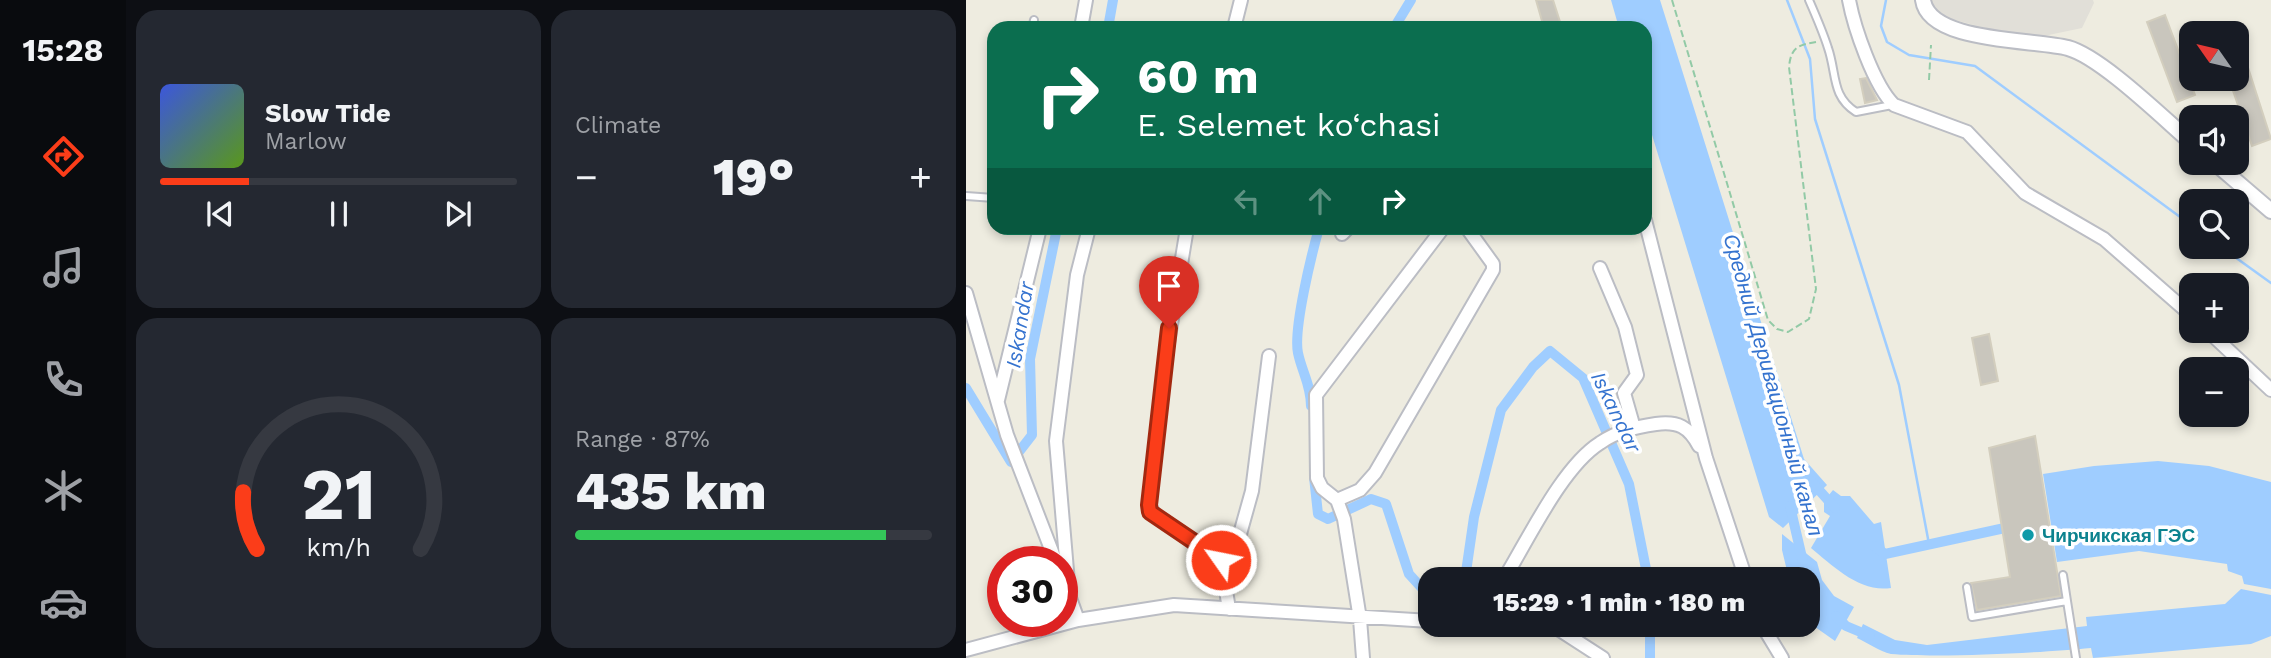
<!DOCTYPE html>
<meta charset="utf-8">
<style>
body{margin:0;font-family:"Work Sans",sans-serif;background:#242831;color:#f1f3f6;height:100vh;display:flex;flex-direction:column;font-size:26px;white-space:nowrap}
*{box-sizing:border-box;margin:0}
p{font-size:23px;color:#9ea1a6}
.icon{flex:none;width:38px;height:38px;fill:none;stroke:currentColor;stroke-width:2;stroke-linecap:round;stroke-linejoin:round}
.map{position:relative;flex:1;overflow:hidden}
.side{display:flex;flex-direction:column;gap:10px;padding:10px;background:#0d0f14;width:840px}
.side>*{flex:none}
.guide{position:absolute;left:21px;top:21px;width:665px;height:214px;border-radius:21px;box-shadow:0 4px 10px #0003;background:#0b6e4f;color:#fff;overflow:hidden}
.needle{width:46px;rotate:304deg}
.tools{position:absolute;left:1213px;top:21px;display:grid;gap:14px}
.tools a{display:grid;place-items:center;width:70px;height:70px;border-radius:14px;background:#171b24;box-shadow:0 4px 10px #0003;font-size:35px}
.speed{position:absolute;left:21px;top:546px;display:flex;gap:14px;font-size:35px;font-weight:700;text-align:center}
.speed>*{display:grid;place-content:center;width:91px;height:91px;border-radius:50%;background:#171b24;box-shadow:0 4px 10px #0003;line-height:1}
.speed .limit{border:10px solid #d22;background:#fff;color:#111}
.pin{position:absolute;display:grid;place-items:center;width:60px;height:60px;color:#fff;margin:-72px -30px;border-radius:50% 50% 50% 0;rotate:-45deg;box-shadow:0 0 7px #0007}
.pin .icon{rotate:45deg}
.me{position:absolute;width:77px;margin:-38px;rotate:303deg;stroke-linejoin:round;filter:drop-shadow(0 0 5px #0008)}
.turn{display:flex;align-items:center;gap:24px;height:147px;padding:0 35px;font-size:32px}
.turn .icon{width:91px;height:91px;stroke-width:2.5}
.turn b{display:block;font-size:49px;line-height:60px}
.lanes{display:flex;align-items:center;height:66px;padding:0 35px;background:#0003;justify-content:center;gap:35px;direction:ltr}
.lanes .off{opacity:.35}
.big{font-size:52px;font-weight:800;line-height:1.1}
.side .widget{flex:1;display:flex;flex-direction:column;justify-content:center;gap:10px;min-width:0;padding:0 24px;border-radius:21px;background:#242831}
.side .dial{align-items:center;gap:0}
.dial svg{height:182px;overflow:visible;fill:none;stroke:#363941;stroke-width:7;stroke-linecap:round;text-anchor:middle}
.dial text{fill:#f1f3f6;stroke:none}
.song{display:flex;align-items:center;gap:21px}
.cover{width:84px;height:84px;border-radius:10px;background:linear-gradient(135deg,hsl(230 70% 55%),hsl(90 70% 35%))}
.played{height:7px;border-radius:4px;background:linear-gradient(90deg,#fb3d19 25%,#363941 25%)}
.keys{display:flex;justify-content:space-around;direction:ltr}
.heat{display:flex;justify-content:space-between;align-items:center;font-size:38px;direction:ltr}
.charge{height:10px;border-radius:5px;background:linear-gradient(90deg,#34c759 87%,#363941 0)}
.side .tiles{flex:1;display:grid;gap:10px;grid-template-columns:repeat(2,1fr)}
.trip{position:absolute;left:452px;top:567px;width:402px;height:70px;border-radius:21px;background:#171b24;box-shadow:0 4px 10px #0003;font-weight:800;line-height:70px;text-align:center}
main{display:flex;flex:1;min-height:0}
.tabs{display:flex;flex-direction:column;width:126px;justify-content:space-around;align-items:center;background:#090b0e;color:#9ea1a6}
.tabs .icon{width:49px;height:49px}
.tabs .current{color:#fb3d19}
.tabs b{font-size:32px;color:#f1f3f6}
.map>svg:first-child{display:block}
.industrial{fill:#e1dfd8}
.water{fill:#9fcdff}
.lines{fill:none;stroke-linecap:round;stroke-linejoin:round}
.stream{stroke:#9fcdff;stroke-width:2.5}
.canal{stroke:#9fcdff;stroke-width:10}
.building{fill:#c9c6bd;stroke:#d3cebe;stroke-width:2}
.service-casing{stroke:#bbbdc4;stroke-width:10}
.minor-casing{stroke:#bbbdc4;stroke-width:16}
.tertiary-casing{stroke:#bbbdc4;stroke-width:18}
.path{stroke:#92caa6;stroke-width:2;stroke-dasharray:7 3.5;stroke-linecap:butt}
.service{stroke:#fff;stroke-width:6}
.minor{stroke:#fff;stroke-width:12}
.tertiary{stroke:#fff;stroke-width:14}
.route-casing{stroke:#a32810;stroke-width:18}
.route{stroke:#fb3d19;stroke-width:12}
.culture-dot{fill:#0f9aa8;stroke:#fff;stroke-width:2.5}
.labels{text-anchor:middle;stroke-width:7;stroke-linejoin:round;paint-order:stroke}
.culture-label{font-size:19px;font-weight:bold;fill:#0d838f;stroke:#fff;text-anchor:start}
.water-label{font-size:21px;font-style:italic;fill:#3573cf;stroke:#fff}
</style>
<main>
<nav class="tabs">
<b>15:28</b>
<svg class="icon current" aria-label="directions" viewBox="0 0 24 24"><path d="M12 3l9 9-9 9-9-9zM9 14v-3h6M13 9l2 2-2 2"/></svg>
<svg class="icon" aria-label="music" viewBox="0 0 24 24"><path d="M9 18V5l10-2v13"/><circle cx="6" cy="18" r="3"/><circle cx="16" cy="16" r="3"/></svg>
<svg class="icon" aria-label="phone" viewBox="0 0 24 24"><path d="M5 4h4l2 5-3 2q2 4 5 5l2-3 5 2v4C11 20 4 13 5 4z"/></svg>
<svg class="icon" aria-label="climate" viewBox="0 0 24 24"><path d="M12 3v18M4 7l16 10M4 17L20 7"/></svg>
<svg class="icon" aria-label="car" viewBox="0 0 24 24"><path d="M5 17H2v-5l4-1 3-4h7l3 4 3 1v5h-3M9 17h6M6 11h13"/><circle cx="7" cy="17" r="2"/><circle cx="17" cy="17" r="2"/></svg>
</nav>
<section class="side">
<div class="tiles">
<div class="widget">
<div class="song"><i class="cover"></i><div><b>Slow Tide</b><p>Marlow</p></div></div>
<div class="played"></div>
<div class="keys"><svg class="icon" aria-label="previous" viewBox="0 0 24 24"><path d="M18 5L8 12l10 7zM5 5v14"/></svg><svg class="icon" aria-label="pause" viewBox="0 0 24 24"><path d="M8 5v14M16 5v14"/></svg><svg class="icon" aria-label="next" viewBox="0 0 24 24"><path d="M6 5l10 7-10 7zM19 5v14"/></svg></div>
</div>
<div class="widget"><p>Climate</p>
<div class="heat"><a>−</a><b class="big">19°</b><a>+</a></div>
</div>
<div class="widget dial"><svg viewBox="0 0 100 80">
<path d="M14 69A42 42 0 1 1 86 69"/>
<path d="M14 69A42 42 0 0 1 8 44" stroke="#fb3d19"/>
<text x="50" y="56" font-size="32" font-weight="700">21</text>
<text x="50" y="72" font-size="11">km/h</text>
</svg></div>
<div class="widget"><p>Range · 87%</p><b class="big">435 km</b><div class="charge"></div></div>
</div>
</section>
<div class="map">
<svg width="1305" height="658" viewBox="0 0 1305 658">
<rect width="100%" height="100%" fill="#eeece0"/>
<path class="industrial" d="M966,0H1127L1128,3L1116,28L1063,39L977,17L964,7Z"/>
<path class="water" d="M645,0H694L838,459L861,485L817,528L803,517L679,112V28H653Z
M1192,461L1243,466L1305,482V589L1278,584L1276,576L1262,571L1261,564L1173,551L1091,562L1077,474L1128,466Z
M867,490L875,496H884L908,524L915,522L925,588C894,593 867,566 845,548L864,516L858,512V501Z
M816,534L851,562L856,580L868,596L888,607L869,641L842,622V579H823L816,550Z
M1275,589L1305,595V636L1285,644L1127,658L1125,648C1073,653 973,658 925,654C913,651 902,643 891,638L897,624L929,640L961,645L1121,626L1120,617L1259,604Z"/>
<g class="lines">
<path class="stream" d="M821,0L844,59L849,119L933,385L963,544
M920,0L915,26L921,42L943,55L1009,66L1225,225
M1255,247L1305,283"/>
<path class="canal" d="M142,28L147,0
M428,28L445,0
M0,388L45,462L66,435L64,359L91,228
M345,406C345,385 336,372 332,353C327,329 346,253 353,228
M348,477L352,514L362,519L405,499L420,504L443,574L464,597
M845,481L869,508
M824,506L837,562
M908,546L919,554L1048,526
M499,579L508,517L535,410L567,367L584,351L617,378L663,484L682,579
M870,616L880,626L904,636
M684,625V658"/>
</g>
<path class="building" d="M570,0H587L596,28H578Z
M1199,15L1229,95L1211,102L1181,22Z
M1278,55L1305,139L1286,146L1263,79H1270V58Z
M900,78L911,100L899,103L894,79Z
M1023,334L1032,381L1015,385L1006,338Z
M1069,436L1095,596L1011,610L1005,583L1044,577L1023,448Z"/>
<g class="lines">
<g class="service-casing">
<path id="service" d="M843,0C850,16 857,32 862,48C871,74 865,96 890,112L926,105
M66,28L68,20
M0,196L28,198
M1001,587L1006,617L1101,601L1097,575
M1101,601L1110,658"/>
</g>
<g class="minor-casing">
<path id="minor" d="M883,0C888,27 908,86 928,105L1001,132L1059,193L1138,239L1225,315
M115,28L120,0
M268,28L275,0
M679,220L740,458L780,579
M221,228L200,355L183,505L188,514L255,560L263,609
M376,234L382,228
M634,268L659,327L671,375L658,393L668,428
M0,293L41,435L90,562
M1242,331L1305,390
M32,400L74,228
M371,500L356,488L351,478L350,395L477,228
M255,560L274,534L286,491L303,356
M538,579C562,540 596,467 634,443C651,431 670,427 690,424C712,421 723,427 733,446
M100,587L112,620
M103,594L90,441L111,275L123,228
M586,625L637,658
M796,625L816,658
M0,650L112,620L208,605L464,621
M397,658L394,619L378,519L371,500L394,490L409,473L527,270V264L501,228"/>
</g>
<g class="tertiary-casing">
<path id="tertiary" d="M957,0C963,43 1068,39 1102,48C1135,57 1197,118 1225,142
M1249,163L1305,211"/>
</g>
<path class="path" d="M706,0L802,320L811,329L822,332L843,319L850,289L823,67C825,47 832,45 850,42
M963,80L965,45"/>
<use href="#service" class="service"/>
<use href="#minor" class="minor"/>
<use href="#tertiary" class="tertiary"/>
</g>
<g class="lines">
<g class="route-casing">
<path id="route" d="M203,328L183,505L184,512L255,560"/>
</g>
<use href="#route" class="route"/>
</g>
<circle class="culture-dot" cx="1062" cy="535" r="7"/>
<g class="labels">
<g class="culture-label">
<text x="1076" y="542">Чирчикская ГЭС</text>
</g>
<g class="water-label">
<text transform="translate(54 325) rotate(-81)" y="7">Iskandar</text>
<text transform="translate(807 385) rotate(74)" y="7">Средний Деривационный канал</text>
<text transform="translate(650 412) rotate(64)" y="7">Iskandar</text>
</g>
</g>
</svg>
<div class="tools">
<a><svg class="needle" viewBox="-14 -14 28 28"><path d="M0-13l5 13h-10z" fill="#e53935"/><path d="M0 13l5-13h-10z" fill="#9ea1a6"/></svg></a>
<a><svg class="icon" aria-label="sound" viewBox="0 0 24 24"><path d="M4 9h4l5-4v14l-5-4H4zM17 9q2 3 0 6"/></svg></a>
<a><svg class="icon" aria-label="search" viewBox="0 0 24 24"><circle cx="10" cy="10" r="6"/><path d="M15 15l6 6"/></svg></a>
<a>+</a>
<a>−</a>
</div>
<div class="speed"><div class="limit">30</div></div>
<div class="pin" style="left:203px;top:328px;background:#d93025"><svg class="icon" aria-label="arrive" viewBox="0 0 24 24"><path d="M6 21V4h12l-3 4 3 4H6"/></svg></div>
<svg class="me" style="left:255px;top:560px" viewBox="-20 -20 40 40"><circle r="17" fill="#fb3d19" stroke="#fff" stroke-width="3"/><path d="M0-11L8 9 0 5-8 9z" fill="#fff"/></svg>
<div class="trip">15:29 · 1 min · 180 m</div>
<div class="guide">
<div class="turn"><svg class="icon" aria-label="right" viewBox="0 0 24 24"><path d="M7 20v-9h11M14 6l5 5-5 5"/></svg><div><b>60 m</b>E. Selemet ko‘chasi</div></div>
<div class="lanes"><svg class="icon off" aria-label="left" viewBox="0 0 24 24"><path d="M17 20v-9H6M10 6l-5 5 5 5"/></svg><svg class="icon off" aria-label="ahead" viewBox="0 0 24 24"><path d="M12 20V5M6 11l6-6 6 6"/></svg><svg class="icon" aria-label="right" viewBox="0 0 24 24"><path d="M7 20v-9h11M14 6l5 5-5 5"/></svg></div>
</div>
</div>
</main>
